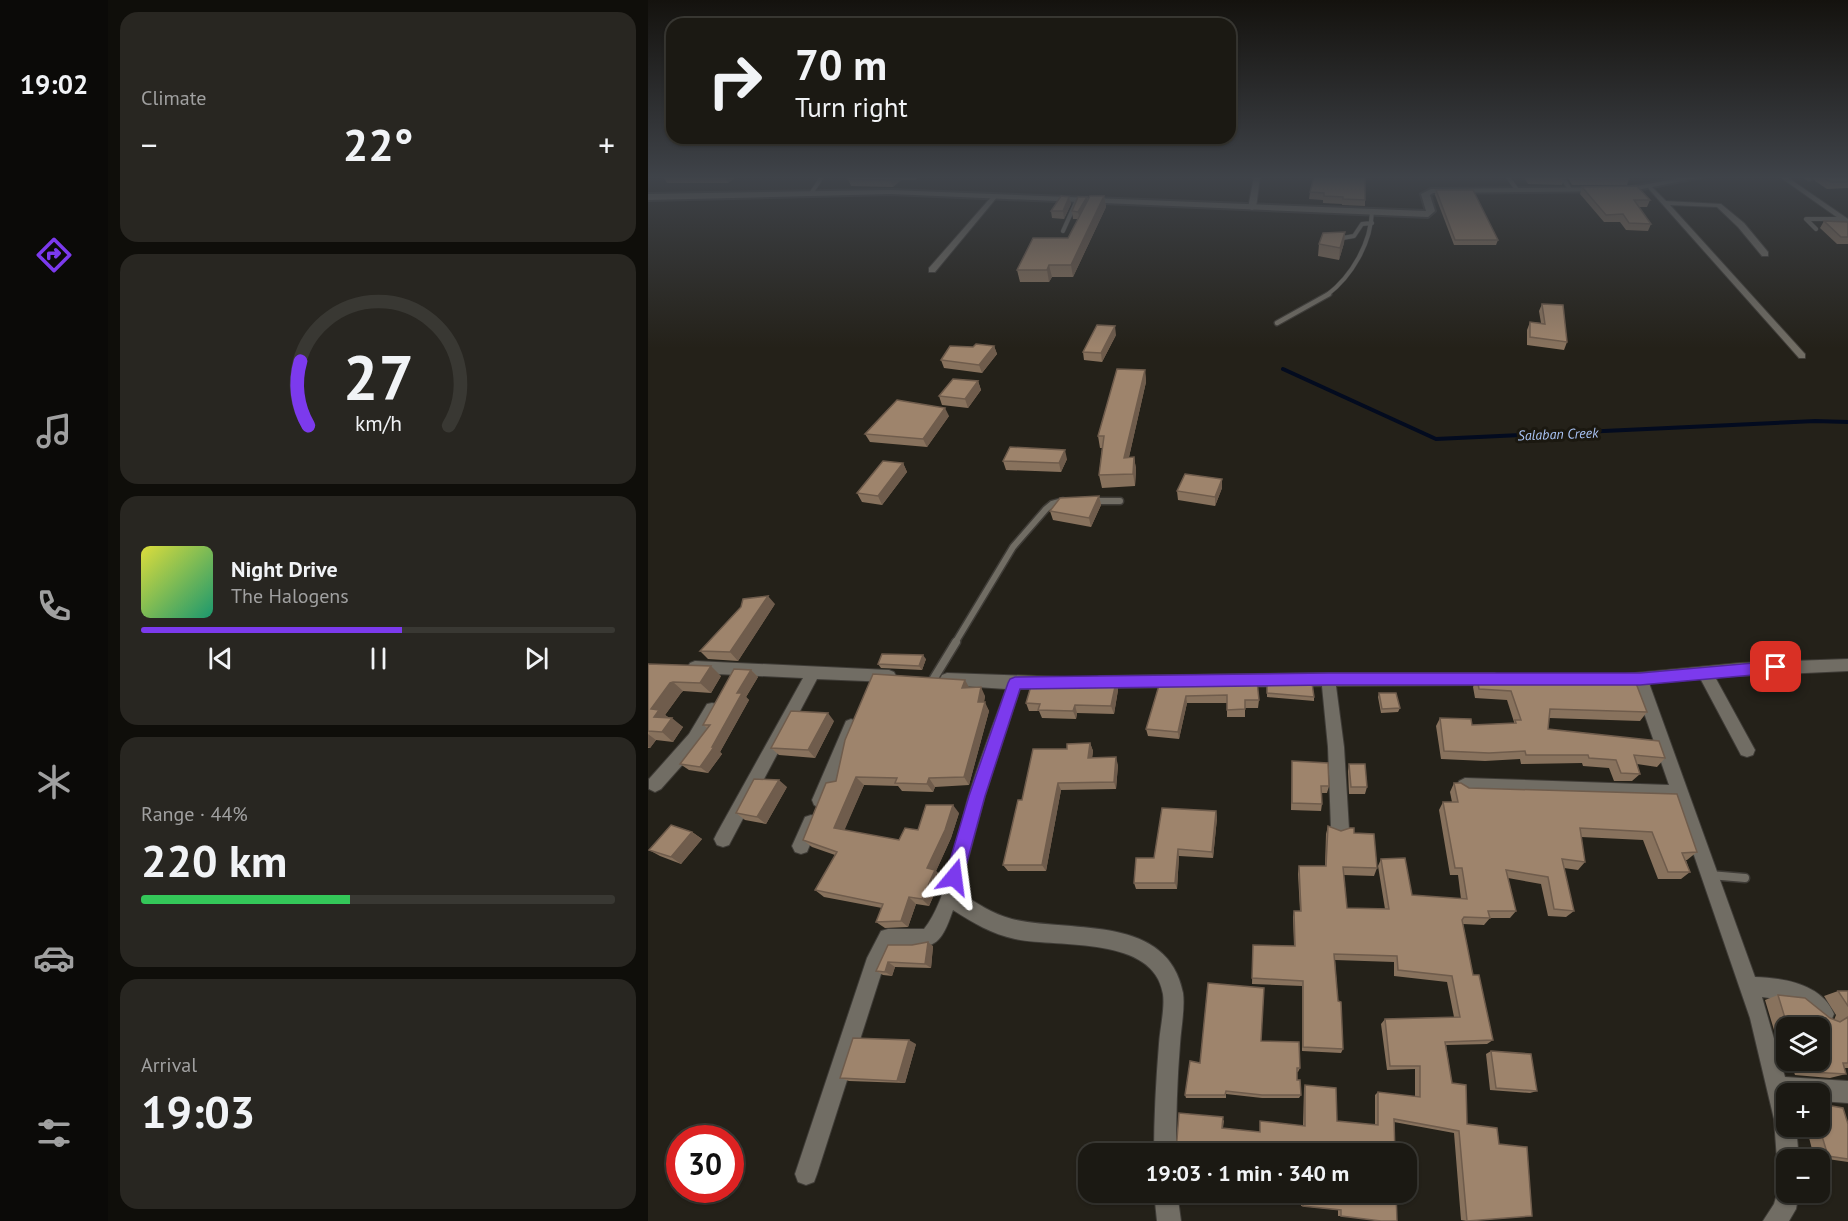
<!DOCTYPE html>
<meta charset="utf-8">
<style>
body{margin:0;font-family:"PT Sans",sans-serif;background:#282621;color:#f1f3f6;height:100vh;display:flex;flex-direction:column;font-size:22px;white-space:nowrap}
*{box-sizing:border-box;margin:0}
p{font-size:20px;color:#a0a0a0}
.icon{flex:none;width:33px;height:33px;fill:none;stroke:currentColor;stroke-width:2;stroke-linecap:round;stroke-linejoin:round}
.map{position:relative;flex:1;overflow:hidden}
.drawer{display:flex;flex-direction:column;gap:12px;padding:12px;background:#0f0e0a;width:540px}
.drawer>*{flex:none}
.top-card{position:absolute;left:18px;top:18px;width:570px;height:126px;border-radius:18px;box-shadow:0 2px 4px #0004,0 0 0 2px #393833;background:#1b1913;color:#f1f3f6;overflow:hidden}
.fabs{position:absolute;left:1128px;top:1017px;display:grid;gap:12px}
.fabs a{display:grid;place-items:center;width:54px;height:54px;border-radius:12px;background:#1b1913;box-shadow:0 2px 4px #0004,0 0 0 2px #393833;font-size:30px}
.speed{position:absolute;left:18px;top:1125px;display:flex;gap:12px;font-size:30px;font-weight:700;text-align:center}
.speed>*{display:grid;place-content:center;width:78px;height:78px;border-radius:50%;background:#1b1913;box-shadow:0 2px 4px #0004,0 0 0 2px #393833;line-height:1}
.speed .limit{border:9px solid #d22;background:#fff;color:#111}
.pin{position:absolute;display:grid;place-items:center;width:51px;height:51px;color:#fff;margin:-26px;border-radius:12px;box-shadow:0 3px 9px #0006}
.me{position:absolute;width:66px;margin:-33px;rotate:16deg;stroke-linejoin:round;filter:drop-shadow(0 0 4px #0008)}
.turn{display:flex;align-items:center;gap:21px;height:126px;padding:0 30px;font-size:27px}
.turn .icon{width:78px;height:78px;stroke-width:2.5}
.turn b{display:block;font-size:42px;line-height:51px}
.big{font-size:45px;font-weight:700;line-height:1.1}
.drawer .widget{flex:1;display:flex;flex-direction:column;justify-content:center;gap:9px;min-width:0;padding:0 21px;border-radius:18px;background:#282621}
.drawer .dial{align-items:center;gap:0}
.dial svg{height:156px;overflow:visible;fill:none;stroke:#393833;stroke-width:7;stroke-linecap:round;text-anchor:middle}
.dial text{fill:#f1f3f6;stroke:none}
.song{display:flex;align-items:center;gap:18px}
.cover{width:72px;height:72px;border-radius:9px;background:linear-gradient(135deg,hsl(60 70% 55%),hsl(160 70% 35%))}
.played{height:6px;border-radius:3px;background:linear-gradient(90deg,#7c3aed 55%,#393833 55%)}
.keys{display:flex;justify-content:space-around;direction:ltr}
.heat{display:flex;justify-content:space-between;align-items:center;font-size:33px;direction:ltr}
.charge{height:9px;border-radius:4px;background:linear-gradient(90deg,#34c759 44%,#393833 0)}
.trip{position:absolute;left:430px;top:1143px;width:339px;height:60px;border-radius:18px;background:#1b1913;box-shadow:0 2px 4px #0004,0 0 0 2px #393833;font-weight:700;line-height:60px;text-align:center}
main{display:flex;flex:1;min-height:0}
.menu{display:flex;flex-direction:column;width:108px;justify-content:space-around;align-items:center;background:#0b0a08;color:#a0a0a0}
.menu .icon{width:42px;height:42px}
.menu .selected{color:#7c3aed}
.menu b{font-size:27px;color:#f1f3f6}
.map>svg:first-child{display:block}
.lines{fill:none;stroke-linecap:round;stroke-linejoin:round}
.stream{stroke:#030b1f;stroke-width:4}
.service-far3-casing{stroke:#3f3c37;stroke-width:5}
.service-far2-casing{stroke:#3f3c37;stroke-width:7}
.service-far1-casing{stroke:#3f3c37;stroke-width:9}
.service-casing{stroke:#3f3c37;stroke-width:11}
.minor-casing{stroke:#3f3c37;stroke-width:2}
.tertiary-casing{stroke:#3f3c37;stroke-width:4}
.service-far3{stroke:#716d64;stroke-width:4}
.service-far2{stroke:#716d64;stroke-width:4.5}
.service-far1{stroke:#716d64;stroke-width:6}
.service{stroke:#716d64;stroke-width:8}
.minor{fill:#716d64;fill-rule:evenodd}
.tertiary{fill:#716d64;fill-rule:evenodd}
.wall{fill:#88725d}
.shaded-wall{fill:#6f5c4c}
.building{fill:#9e846c;stroke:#6f5c4c;stroke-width:1.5}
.route{fill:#7c3aed;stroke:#51269a;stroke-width:1.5}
.labels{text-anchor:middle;stroke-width:6;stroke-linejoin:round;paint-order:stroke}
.far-water-label{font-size:14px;font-style:italic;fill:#aac4f6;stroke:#1b1810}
</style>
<main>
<nav class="menu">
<b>19:02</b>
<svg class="icon selected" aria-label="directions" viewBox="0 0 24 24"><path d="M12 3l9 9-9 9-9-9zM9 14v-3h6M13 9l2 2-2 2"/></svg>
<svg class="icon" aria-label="music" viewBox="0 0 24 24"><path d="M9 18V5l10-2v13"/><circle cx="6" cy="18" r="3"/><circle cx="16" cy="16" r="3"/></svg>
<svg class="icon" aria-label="phone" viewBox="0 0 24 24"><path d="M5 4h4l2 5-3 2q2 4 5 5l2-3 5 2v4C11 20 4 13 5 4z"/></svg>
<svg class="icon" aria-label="climate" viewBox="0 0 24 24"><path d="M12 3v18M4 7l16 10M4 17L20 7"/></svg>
<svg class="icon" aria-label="car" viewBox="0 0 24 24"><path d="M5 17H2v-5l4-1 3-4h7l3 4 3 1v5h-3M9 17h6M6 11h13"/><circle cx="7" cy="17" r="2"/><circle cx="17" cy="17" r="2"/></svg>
<svg class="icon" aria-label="filters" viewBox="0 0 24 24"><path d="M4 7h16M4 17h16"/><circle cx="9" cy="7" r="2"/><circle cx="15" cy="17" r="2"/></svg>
</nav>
<section class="drawer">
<div class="widget"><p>Climate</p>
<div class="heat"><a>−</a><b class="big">22°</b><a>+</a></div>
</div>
<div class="widget dial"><svg viewBox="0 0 100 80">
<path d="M14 69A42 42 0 1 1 86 69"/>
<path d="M14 69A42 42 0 0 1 10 36" stroke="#7c3aed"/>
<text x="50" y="56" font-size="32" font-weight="700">27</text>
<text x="50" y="72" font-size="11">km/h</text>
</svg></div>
<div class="widget">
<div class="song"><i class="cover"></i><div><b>Night Drive</b><p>The Halogens</p></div></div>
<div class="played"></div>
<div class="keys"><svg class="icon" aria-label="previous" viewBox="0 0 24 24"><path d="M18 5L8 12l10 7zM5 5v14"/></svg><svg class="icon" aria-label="pause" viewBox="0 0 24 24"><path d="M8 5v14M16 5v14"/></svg><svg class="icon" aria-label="next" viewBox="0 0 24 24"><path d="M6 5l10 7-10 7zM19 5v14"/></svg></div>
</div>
<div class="widget"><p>Range · 44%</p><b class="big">220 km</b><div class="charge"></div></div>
<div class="widget"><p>Arrival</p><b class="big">19:03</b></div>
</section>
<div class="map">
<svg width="1200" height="1221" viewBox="0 0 1200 1221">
<rect width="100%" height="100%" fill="#242119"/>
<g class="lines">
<path class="stream" d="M635,369L788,439L1167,421L1200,422"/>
<g class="service-far3-casing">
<path id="service-far3" d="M860,177L869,190
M164,192L174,177
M1168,229L1158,219H1195
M415,231L429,200
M689,239L706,236L714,224L724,223
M679,295C704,276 723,243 724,211"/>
</g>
<g class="service-far2-casing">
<path id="service-far2" d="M629,323L681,294"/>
</g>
<g class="service-far1-casing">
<path id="service-far1" d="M444,501H472
M307,643L365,547L398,509L404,504L415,501"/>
</g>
<g class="service-casing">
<path id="service" d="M286,678L308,642
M1062,875L1097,878"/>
</g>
<g class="minor-casing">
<path id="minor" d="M606,177H612L608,208L604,210L600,208Z
M911,177H917L925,191H921Z
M1132,177H1139L1200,219V225Z
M1155,177H1162L1165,180L1160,181Z
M1002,185L1018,201L1073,204L1096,223L1120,252V256H1114L1090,227L1069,207L1022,205L1157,354V358H1151L1000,188Z
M345,195L350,196L287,272H281V268Z
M1200,659V671L1067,677L1107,750L1105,755L1099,757L1093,755L1052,678L1001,683L1107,977C1136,978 1174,984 1186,1014L1183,1021L1176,1024L1169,1021L1144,1001L1114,997L1137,1077L1200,1081V1103L1172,1101V1094H1138V1126H1148L1151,1160H1138V1171L1132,1168L1129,1160L1126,1119L1102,1018L1027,800L817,794L811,791L809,786L811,781L817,778L1021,785L986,684L966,683L964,679L966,675L1092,663Z
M47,661L241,670L246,672L248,676L246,680L241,682L169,679L81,845L75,847L69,845L66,839L69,833L155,678L47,673L42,671L40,667L42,663Z
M299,673L417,677L422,679L424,683L422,687L417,689H372L337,796L311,893C330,903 344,914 364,919C422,933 520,913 535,993C537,1008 533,1028 532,1044C529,1080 528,1117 528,1154H506C506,1117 508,1081 511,1044C512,1028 517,1009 515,994C506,935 410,948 367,939C344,934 325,923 305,910C291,951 285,947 245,947L235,968L169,1174L166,1182L158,1185L150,1182L147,1174L219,958L233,931L240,929H276C300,900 309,835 320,798C331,761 345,725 358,689L299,685L294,683L292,679L294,675Z
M680,673H846L851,675L853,679L851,683L846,685L688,686L696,747L701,829L698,835L692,837L686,835L683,829L680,747L674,686L452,688L447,686L445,682L447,678L452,676Z
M64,703L69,704L72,709L53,744L13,789L7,792L1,789V779L41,734L59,704Z
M203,719L208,721L211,726L178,805L172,808L166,805L164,800L198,721Z
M163,815L169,817L171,823L159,852L153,854L147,852L144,846L157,817Z
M1138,1181V1192H1151L1148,1209L1141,1221H1115L1126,1204L1132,1184Z
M506,1192H529L533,1221H509Z"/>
</g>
<g class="tertiary-casing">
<path id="tertiary" d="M1037,177H1054L984,191L785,193L782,195L787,211L780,217L243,194L0,200V194L243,190L778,211L773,194L783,189L984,187Z"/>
</g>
<use href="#service-far3" class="service-far3"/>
<use href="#service-far2" class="service-far2"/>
<use href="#service-far1" class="service-far1"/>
<use href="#service" class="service"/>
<use href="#minor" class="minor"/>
<use href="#tertiary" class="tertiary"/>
</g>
<path class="wall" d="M88,177L80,183H19L16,178Z
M201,177H271L268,180H253L245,187L203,186L200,179Z
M666,177L717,200V206L694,205V204L675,203V200L661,199L662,192Z
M876,177H915L916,179L914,185L880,184Z
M919,177H979L981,179L979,185H924Z
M1164,177H1200V188L1179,189L1167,181Z
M934,187L1002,200L999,207H990L1003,224L1000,231L978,230L972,222H956L932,194Z
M788,190L850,240L848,245H806L787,195Z
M456,196L458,207L425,277H404L401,282H372L369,270L420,238L430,219H425L424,211L439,197L440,200Z
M421,197L423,204L416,219L404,218L403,211Z
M1176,221L1200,222V244H1189L1172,228Z
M697,232L696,243L691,260L670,256L671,244Z
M894,304L919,342L916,350L879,345V330L882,322L893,323L891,311Z
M468,335L454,362L436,360L435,352Z
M346,346L349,354L334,373L296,368L293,360L325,347Z
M497,370L498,382L481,457H486L488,469L487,486L454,488L451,475L454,448H452L450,436Z
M330,381L333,390L320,408L294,405L291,396Z
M301,416L279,447L222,442L217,434Z
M419,459L413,472L358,470L355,461Z
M255,463L259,472L234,505L214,502L209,493Z
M574,488L567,506L530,500L529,491Z
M451,496L453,505L443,527L405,520L402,511Z
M127,604L90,661L60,659L52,651Z
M278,659L274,670L233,668L230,664Z
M0,664L73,676L63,693L35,691L33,693L17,715L35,727L25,742L8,740L2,748H0Z
M103,670L110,677L98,697L101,700L72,752L74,754L60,773L41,770L32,764L59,728L55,725Z
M829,678L999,712L992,721L901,718L900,729L1017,758L1009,767L989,764L992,774L984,781H966L961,768L935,766L934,763L873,764L872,759L837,761L793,759L788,726L792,718L824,725L866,723V722L859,700L827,698L825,687Z
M468,682L470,690L466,714L429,713L428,719L394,718L391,711H381L378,703L397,687Z
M512,682L611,700L610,708H597V717H579V703H539L531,739L500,736L498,729Z
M619,685L666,697V701L619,697Z
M321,688L337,696L336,702L341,711L321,785L287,787L285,792L254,791L250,786L216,785L196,830L251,840L270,830L311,813L303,838L288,871L294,877L281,906L268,904L260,927L237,928L228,922L234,908L176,897L167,890L187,855L164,847L155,840L188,781Z
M731,693L752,708L750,712L733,713L730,697Z
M186,721L167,758L131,755L123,748Z
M442,743L445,751L444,758L470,765L468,789L413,790L398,871H360L355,865L374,800L419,749Z
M644,761L681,786L679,793H673L674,804L673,811L643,810Z
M701,764L719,787L717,794H701L700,771Z
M806,783L821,788L1029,794L1049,852L1039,860H1038L1042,872L1033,879H1010L995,840L933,837L937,862L930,870L916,868L926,911L918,917L900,916L893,884L860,878L868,911L862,918H842L836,925L815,924L825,975L845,1040L839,1044L798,1045L804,1083L818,1085L819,1221L813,1220L806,1133L746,1122L747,1154H527L576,1120L575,1128L611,1132L655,1126L656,1088L657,1085L689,1121L727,1125V1095L730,1092L767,1097V1069L739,1070L733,1024L737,1019L806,1017L799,982L746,976V962L687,960L690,1001L695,1049L693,1053L654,1051V986L604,984L605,945L646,946L645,917L646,911H652L650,874L651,866H677L678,834L680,826L693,831L706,833L729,868L726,876L696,875L699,908L737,909L730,866L733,859L764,895L813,899L810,875H802L791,810L795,802H804L802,792Z
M139,787L118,824L97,820L88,813Z
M568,811L569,818L565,858L531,856L529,889H488L486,883L506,858Z
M44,832L54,839L33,864L12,856L1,850Z
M240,945L285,946L283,968L247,967L244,976L235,975L228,971Z
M1190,991H1200V1068H1196L1198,1074L1182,1078L1147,1075L1142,1060H1172V1028H1138V1048L1136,1041L1129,1040L1117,1000L1130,995L1186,1020L1188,1015L1176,996Z
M613,1041L652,1068L650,1072H649V1080L653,1095L651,1098H614L578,1094V1098H538L537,1095L552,1063Z
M268,1044L257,1083L201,1081L192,1078Z
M843,1051L889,1091L882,1093L842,1090L838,1054Z
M1200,1124V1162L1166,1157L1158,1126Z
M654,1192H748L693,1216H690V1210L653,1206Z"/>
<path class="shaded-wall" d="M78,177H88L80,183L77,178Z
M245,177H252L253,180L245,187L242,180Z
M456,196L458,207L425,277L423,265Z
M421,197L423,204L416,219L415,211Z
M439,197L440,205L432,219L430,212Z
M697,232L696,243L691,260L692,248Z
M401,265L404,277L401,282L399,270Z
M467,326L468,335L454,362L453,353Z
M346,346L349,354L334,373L331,365Z
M497,370L498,382L478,470L476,458Z
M330,381L333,390L320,408L317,399Z
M297,408L301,416L279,447L275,439Z
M417,450L419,459L413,472L411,463Z
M486,457L488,469L487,486L485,474Z
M255,463L259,472L234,505L230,496Z
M574,479V488L567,506V497Z
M451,496L453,505L443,527L441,518Z
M120,596L127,604L90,661L82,652Z
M275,655L278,659L274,670L271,666Z
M63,666L73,676L63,693L52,683Z
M103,670L110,677L98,697L101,700L72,752L74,754L60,773L52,767L64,747L89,693Z
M317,680L322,689L314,688Z
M25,682L35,691L33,693L17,715L23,719L6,717L3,709L22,683Z
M468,682L470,690L466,714L463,706Z
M333,687L337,696L335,707L337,702L341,711L321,785L316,777Z
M538,696L539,703L531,739L530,732Z
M427,705L429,713L428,719L425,711Z
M180,713L186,721L167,758L160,750Z
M24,718L35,727L25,742L14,732Z
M0,734L8,740L2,748L0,747Z
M442,743L445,751L443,766L440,758Z
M468,757L470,765L468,789L466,782Z
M208,777L216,785L194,836L186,828Z
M281,778L287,787L285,792L279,784Z
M131,780L139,787L118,824L109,817Z
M410,783L413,790L398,871L394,865Z
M305,805L311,813L303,838L288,871L294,877L281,906L274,899L279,868Z
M568,811L569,818L565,858L564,852Z
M44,832L54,839L33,864L23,857Z
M530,849L531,856L529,889L527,883Z
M261,897L268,904L260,927L253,921Z
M280,942L285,946L283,968L277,964Z
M240,962L247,967L244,976L237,972Z
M261,1040L268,1044L257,1083L249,1081Z"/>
<path class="building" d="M17,177H78L16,178Z
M201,177H245L242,180L200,179Z
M666,177H717V200L695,199V197L676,196V193L662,192Z
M882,177H915L916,179L882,178Z
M925,177H979L981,179H926Z
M1174,177H1200V182H1183Z
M989,186L1002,200H986L1003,224L981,223L975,214L958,215L934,187Z
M788,190H825L850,240H807Z
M413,196L421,197L415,211H403Z
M442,196H456L423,265H401L399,270H369L385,238H420Z
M430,197H439L430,212L424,211Z
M1176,221L1200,222V237H1193Z
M697,232L692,248L671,244L675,233Z
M894,304L915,305L919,342L882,337V322L897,324Z
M449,325L467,326L453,353L435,352Z
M328,344L346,346L331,365L293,360L302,346L325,347Z
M469,369L497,370L476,458L486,457L485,474L451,475L456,436H450Z
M305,379L330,381L317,399L291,396Z
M249,400L297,408L275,439L217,434Z
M362,447L417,450L411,463L355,461Z
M235,461L255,463L230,496L209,493Z
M537,474L574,479L567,497L529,491Z
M451,496L441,518L402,511L412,498Z
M120,596L82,652L52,651L93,607L95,599Z
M234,654L275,655L271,666L230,664Z
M0,664L63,666L52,683L25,682L22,683L3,709L11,710L6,717L24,718L14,732L0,731Z
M86,669L103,670L89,693H94L64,747H66L52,767L32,764L62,725H55Z
M225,674L317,680L314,688L333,687L330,702H337L316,777L281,778L279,784L247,783L249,778L208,777L186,828L251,840L257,828L270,830L278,805H305L297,830L279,868L287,870L274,899L261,897L253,921L228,922L235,904L167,890L189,852L155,840L178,783L188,781L197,740Z
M829,678H986L999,712L902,709L900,729L1011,741L1017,758L986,755L992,774L973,773L968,760L941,758L940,755H878L877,751L841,753L796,751L792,718L823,719L824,725L868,723L867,720H873L863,691L831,689Z
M609,681L611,700H597V709L579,710V695L538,696L530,732L498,729L512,682Z
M468,682L463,706L427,705L425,711L390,710L392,704L378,703L383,686L397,687L399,683Z
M664,683L666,697L619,693V685Z
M731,693H748L752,708L734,709Z
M143,711L180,713L160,750L123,748Z
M442,743L440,758L468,757L466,782L410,783L394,865H355L370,800H374L385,749H419V744Z
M644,761L680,763L681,786H673L674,804L644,803Z
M701,764H717L719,787H703Z
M106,779L131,780L109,817L88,813Z
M806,783H813L821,788L1029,794L1049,852L1034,853L1042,872H1020L1004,832L932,828L937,862L914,859L926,911L906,909L900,877L858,870L868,911H840L842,918L816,917L814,920L825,975H831L845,1040L797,1042L804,1083L818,1085L819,1124L849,1128L851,1144L879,1147L884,1216L819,1221L811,1131L746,1119L747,1154H527L528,1153L531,1113L575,1117L574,1128L612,1132V1121L657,1126V1085L688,1088L689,1121L730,1125V1092L772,1097V1066H742L737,1019L812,1017L804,976L750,970L749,956L686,954L690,1001L693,1002L695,1049L655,1047V981L604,978L605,945L647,946L646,911H653L651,866H678L680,826L693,831L702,828H706V833L726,834L729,868L695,867L699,908L741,909L733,859L757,858L764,895L819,899L814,868H807L795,802H810Z
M514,808L568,811L564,852L530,849L527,883H486L488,858H506Z
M23,825L44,832L23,857L1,850Z
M280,942L277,964L240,962L237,972L228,971L240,945H264Z
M560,983L616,988L613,1041L651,1042L652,1068H649V1080H652L653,1095H614L578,1091L577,1095H537L542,1061L552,1063Z
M1190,991H1200V1006Z
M1130,995L1157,998L1182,1018L1192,1022L1200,1017V1063H1195L1198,1074L1162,1072L1158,1060H1172V1028H1140Z
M205,1038L261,1040L249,1081L192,1078Z
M843,1051L883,1054L889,1091L848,1088Z
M1172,1104L1195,1108L1200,1124V1159L1180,1156L1171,1126Z
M575,1192H615V1197Z
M655,1192H748L749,1221H733L693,1216V1210L655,1206Z"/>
<linearGradient id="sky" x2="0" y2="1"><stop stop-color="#14120e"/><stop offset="0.51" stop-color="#3f4349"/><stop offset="1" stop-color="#3f4349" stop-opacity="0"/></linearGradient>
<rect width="1200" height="348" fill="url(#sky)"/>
<path class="route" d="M1128,661L1133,663L1135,667L1133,672L1128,673L992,685H680L372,689L337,796L315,877L312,884L306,886L299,884L297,877L321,796L360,683L362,679L367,677L680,673H992Z"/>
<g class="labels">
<g class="far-water-label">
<text transform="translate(910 434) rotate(-2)" y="5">Salaban Creek</text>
</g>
</g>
</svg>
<div class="fabs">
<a><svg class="icon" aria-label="layers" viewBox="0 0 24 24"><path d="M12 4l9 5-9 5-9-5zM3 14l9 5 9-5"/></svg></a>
<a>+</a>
<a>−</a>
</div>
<div class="speed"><div class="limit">30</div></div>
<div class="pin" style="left:1128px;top:667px;background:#d93025"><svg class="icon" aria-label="arrive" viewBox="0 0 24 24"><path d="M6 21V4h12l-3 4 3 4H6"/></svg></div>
<svg class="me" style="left:306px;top:877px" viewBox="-20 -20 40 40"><path d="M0-17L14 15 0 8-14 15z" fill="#7c3aed" stroke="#fff" stroke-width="4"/></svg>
<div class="trip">19:03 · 1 min · 340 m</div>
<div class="top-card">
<div class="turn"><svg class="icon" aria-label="right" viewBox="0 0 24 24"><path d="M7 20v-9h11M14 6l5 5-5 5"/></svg><div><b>70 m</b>Turn right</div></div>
</div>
</div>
</main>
